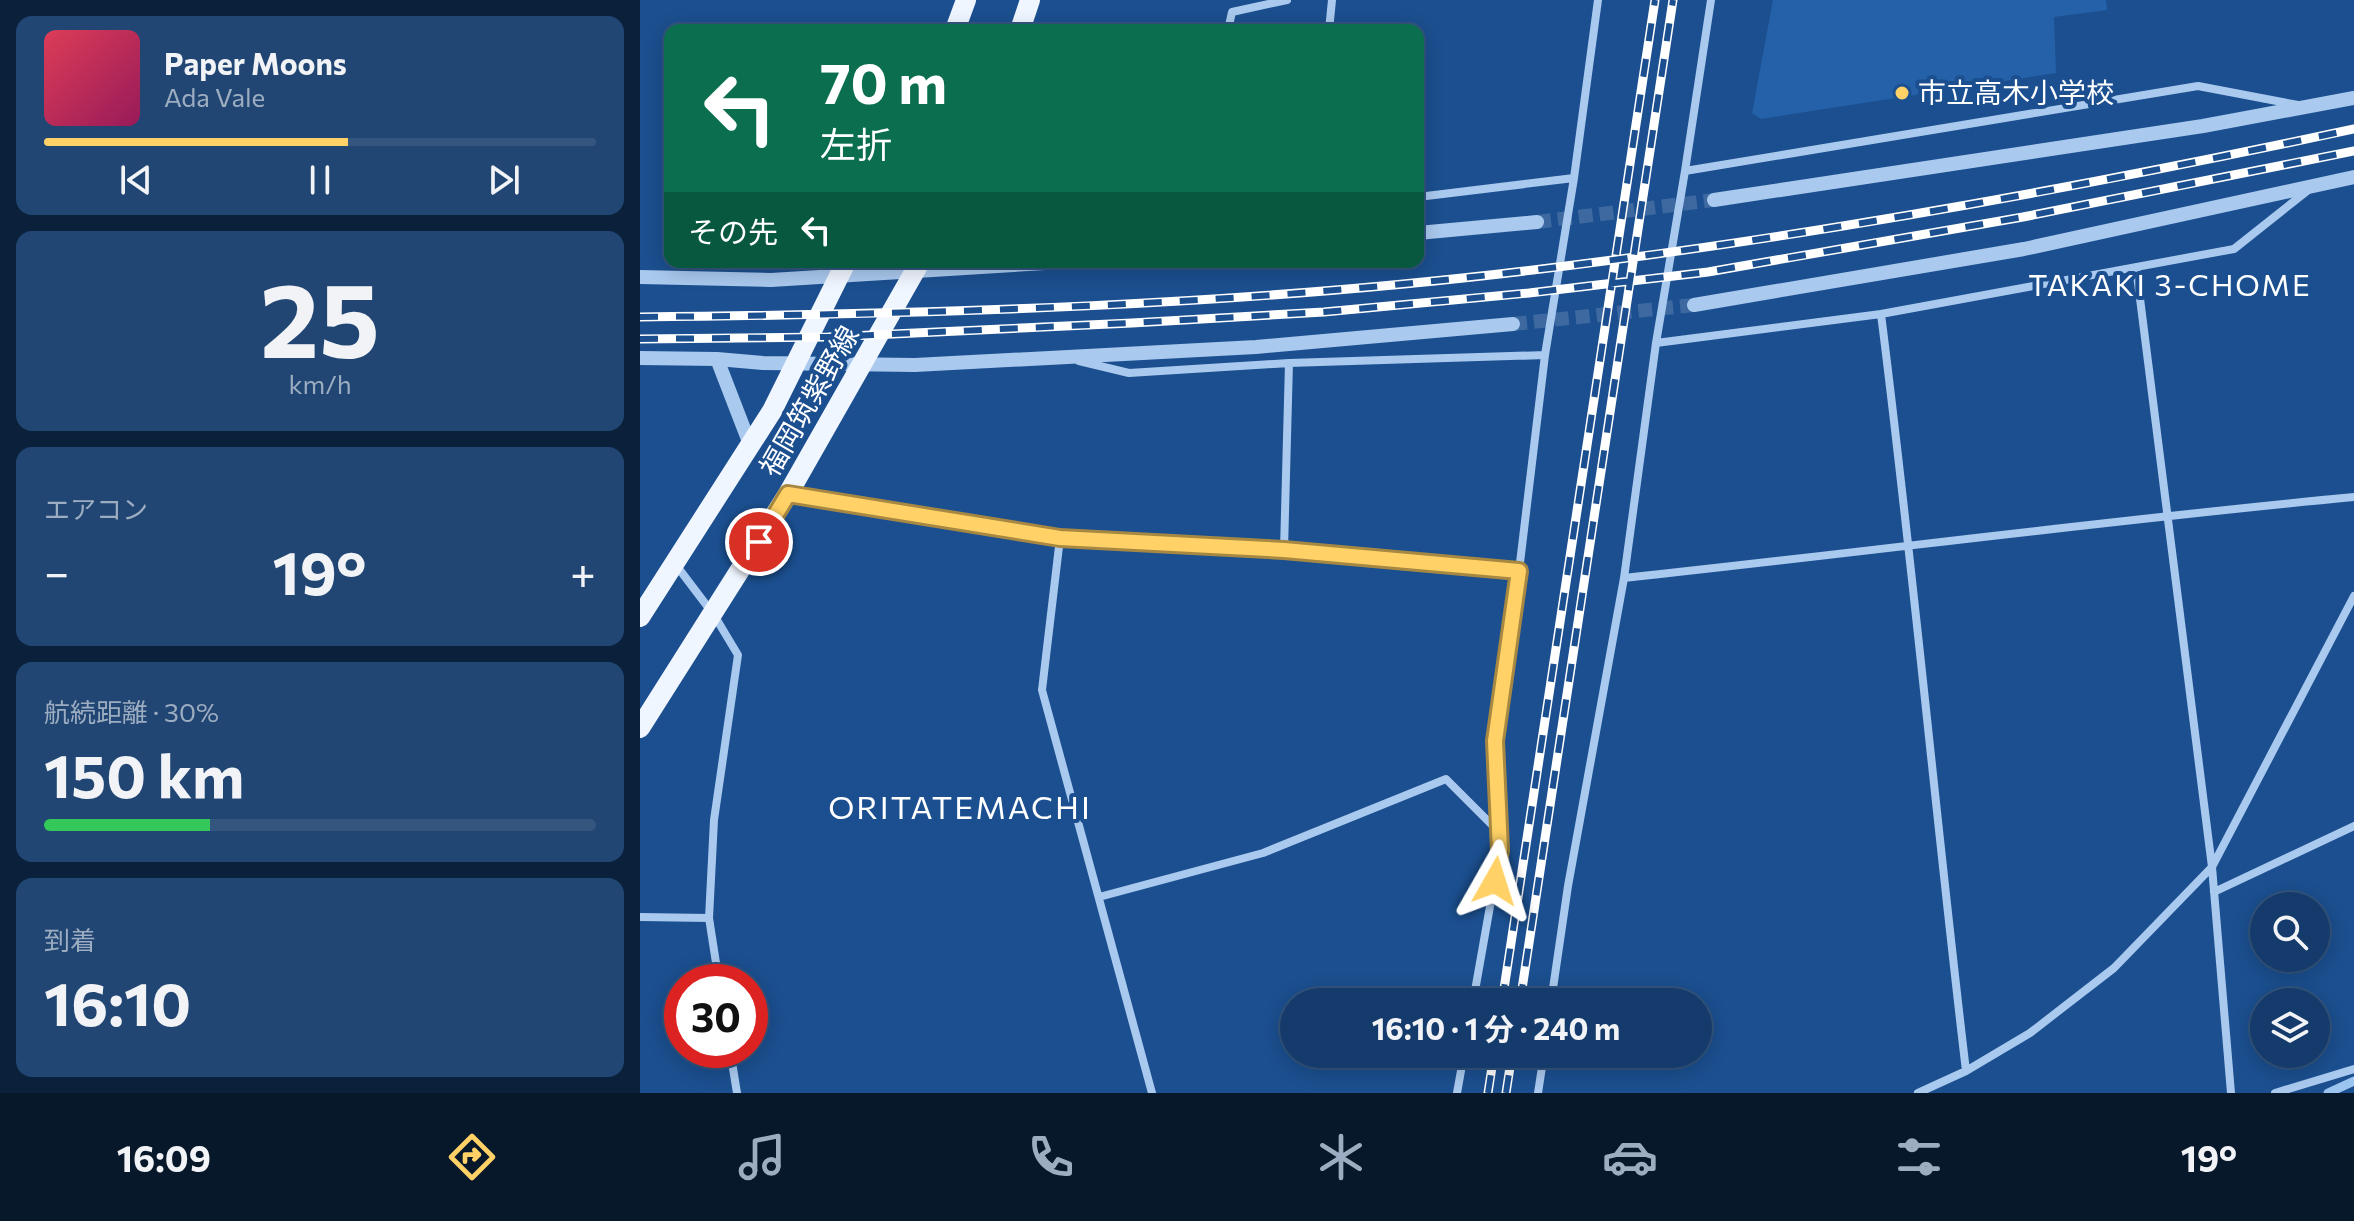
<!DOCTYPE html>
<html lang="ja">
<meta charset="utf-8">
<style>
body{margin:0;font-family:Commissioner,"Noto Sans JP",sans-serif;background:#214673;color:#f1f3f6;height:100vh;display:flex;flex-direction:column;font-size:30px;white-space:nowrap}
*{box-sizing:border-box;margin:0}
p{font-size:26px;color:#9dadc1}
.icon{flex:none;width:44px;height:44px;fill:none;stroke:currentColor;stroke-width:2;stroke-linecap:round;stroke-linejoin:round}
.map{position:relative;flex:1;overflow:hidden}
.sheet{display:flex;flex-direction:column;gap:16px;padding:16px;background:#0b203b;width:640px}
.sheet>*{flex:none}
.hud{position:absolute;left:24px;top:24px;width:760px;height:244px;border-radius:16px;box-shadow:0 4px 20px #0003,0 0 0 2px #33557e;background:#0b6e4f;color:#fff;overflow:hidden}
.buttons{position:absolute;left:1610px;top:892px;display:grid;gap:16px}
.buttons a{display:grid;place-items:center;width:80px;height:80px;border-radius:50%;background:#143b6b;box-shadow:0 4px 20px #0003,0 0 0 2px #33557e;font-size:40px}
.speed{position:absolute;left:24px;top:964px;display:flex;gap:16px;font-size:40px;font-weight:700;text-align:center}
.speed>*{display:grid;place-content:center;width:104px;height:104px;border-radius:50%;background:#143b6b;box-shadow:0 4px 20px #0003,0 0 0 2px #33557e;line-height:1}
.speed .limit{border:12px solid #d22;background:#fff;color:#111}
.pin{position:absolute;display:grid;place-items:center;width:68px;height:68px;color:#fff;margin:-34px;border:4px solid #fff;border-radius:50%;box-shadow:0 2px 8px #0007}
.me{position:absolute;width:88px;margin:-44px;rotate:6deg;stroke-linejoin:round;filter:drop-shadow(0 0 6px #0008)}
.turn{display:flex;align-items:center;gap:28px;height:168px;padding:0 24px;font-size:36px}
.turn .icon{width:104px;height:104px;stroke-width:2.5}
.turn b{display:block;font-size:56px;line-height:68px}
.then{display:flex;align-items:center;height:76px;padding:0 24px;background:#0003;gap:16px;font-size:30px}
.big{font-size:60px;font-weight:700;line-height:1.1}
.sheet .card{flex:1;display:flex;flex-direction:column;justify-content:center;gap:12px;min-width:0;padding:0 28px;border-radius:16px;background:#214673}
.sheet .dial{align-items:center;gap:0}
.dial b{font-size:104px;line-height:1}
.song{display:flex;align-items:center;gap:24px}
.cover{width:96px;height:96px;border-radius:12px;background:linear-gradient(135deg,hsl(350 70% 55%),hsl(330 70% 35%))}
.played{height:8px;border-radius:4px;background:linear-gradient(90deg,#ffd166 55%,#33557e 55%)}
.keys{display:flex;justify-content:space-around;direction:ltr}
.heat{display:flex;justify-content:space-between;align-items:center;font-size:44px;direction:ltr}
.charge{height:12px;border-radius:6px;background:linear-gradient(90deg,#34c759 30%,#33557e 0)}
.trip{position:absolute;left:640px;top:988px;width:432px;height:80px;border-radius:40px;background:#143b6b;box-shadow:0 4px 20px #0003,0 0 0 2px #33557e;font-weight:700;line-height:80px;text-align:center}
.tab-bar{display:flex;height:128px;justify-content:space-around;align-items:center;background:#08182b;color:#9dadc1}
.tab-bar .icon{width:56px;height:56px}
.tab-bar .on{color:#ffd166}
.tab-bar b{font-size:36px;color:#f1f3f6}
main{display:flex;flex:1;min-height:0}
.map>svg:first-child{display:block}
.green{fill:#2461a8}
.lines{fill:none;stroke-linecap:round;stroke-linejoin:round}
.stream{stroke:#9cc4f0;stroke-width:9}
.tertiary-tunnel{stroke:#3d69a0;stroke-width:14;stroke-dasharray:14 7;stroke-linecap:butt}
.minor{stroke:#a9c9ee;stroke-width:8}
.tertiary{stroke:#a9c9ee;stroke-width:14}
.primary{stroke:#f0f6ff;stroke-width:20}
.rail-casing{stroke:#fff;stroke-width:9}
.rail{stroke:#1b4f8f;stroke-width:6;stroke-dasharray:18;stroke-linecap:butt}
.route-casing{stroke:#a68842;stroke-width:20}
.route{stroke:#ffd166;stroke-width:14}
.poi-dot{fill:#ffd166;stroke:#1b4f8f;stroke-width:3}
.labels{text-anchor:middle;stroke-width:8;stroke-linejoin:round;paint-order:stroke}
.poi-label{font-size:28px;fill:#fff;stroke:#1b4f8f;text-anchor:start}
.street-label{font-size:28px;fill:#fff;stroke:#1b4f8f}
.neighbourhood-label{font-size:30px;letter-spacing:2px;fill:#fff;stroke:#1b4f8f}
.quarter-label{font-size:32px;letter-spacing:2px;fill:#fff;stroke:#1b4f8f}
</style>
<main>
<section class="sheet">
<div class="card">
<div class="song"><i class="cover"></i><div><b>Paper Moons</b><p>Ada Vale</p></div></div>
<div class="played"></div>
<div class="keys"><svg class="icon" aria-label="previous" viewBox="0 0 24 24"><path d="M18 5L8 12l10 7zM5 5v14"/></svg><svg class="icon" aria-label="pause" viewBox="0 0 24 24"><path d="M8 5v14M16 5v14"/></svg><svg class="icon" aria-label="next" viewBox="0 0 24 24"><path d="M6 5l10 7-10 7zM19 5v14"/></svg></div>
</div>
<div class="card dial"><b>25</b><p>km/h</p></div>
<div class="card"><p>エアコン</p>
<div class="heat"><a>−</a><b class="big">19°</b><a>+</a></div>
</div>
<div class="card"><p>航続距離 · 30%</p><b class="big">150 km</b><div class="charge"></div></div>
<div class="card"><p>到着</p><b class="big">16:10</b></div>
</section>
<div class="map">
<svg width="1714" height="1093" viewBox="0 0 1714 1093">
<rect width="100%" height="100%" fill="#1b4f8f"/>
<path class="green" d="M1133,0H1466L1467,10L1414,17L1416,73L1121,119L1112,113Z"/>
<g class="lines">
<path class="stream" d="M1688,1093L1714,1081"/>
<path class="tertiary-tunnel" d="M897,222L1074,200
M873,324L1054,305"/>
<path class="minor" d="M1071,0L1045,171L1558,86L1658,105
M588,30L592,12L647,0
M689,30L692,0
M778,197L934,178
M1496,267L1572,867L1591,1093
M1241,314C1273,566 1296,819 1326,1071
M1016,343L1241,314L1594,249L1667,191
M439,361L489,373L649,363L905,355
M149,494L420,538L644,550L879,571
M420,538L402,690L512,1093
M644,550L649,363
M36,565L74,615L98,655L74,820L69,918L79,982
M984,578L1016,343L1045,171
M1574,892L1714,826
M459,897L623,853L806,779L857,830
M0,917L69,918
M833,1002L860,850L855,741L879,571L905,355L934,178L958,0
M911,1002L928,886L984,578C1227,552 1470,520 1714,497
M90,1050L97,1093
M817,1093L824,1054
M898,1093L904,1054
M1278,1093L1326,1071L1390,1033L1474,968L1572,867L1714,596
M1635,1093L1714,1069"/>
<path class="tertiary" d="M1074,200L1563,126L1714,98
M778,233L897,222
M0,277L131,280L422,262
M1054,305L1384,249L1714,177
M0,358L77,359L123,363L275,365L616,347L873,324
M77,359L111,447"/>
<path class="primary" d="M315,30L326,0
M380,30L390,0
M0,617L132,411L206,262
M0,728L148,494L280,262"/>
<g class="rail-casing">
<path id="rail" d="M0,317C298,314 597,306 893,270C1168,237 1443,187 1714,129
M0,339L188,337L492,323L684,312L889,293L1068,272L1383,217L1714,151
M862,1002L1015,0
M880,1002L1033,0
M848,1093L854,1054
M866,1093L872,1054"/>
</g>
<use href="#rail" class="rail"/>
</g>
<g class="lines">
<g class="route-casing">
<path id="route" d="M119,542L148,494L420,538L644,550L879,571L855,741L860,850L855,881"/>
</g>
<use href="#route" class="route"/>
</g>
<circle class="poi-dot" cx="1262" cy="93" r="8"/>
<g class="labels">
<g class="poi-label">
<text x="1278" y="103">市立高木小学校</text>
</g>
<g class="street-label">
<text transform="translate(169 401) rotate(-60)" y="10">福岡筑紫野線</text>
</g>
<g class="neighbourhood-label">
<text x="1530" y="296">TAKAKI 3-CHOME</text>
</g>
<g class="quarter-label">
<text x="320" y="819">ORITATEMACHI</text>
</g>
</g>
</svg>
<div class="buttons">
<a><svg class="icon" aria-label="search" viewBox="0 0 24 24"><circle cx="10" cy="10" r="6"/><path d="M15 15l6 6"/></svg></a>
<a><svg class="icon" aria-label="layers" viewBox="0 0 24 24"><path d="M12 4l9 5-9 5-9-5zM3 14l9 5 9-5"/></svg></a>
</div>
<div class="speed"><div class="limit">30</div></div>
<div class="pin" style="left:119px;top:542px;background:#d93025"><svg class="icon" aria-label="arrive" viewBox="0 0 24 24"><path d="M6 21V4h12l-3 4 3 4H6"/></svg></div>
<svg class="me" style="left:855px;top:881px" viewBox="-20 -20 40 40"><path d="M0-17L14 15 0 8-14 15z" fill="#ffd166" stroke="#fff" stroke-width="4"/></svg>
<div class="trip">16:10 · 1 分 · 240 m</div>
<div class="hud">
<div class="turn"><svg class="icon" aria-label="left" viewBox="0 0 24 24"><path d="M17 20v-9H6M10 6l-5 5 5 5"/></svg><div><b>70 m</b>左折</div></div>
<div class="then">その先<svg class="icon" aria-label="left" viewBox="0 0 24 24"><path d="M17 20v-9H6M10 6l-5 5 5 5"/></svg></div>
</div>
</div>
</main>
<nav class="tab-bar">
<b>16:09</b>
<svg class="icon on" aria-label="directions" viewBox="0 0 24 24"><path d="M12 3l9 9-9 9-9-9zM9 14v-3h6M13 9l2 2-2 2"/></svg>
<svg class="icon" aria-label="music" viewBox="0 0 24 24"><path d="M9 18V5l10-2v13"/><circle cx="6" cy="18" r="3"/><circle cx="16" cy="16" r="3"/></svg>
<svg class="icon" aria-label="phone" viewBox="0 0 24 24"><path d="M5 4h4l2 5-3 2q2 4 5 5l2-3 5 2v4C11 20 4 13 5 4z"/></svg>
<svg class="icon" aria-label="climate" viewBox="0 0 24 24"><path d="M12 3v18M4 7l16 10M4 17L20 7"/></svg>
<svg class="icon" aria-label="car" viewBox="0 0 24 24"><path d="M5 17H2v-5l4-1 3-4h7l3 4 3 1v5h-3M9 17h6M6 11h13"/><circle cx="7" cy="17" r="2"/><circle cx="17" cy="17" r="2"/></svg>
<svg class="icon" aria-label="filters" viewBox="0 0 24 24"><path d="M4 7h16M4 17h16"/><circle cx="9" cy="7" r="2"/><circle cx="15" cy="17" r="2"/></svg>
<b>19°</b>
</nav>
